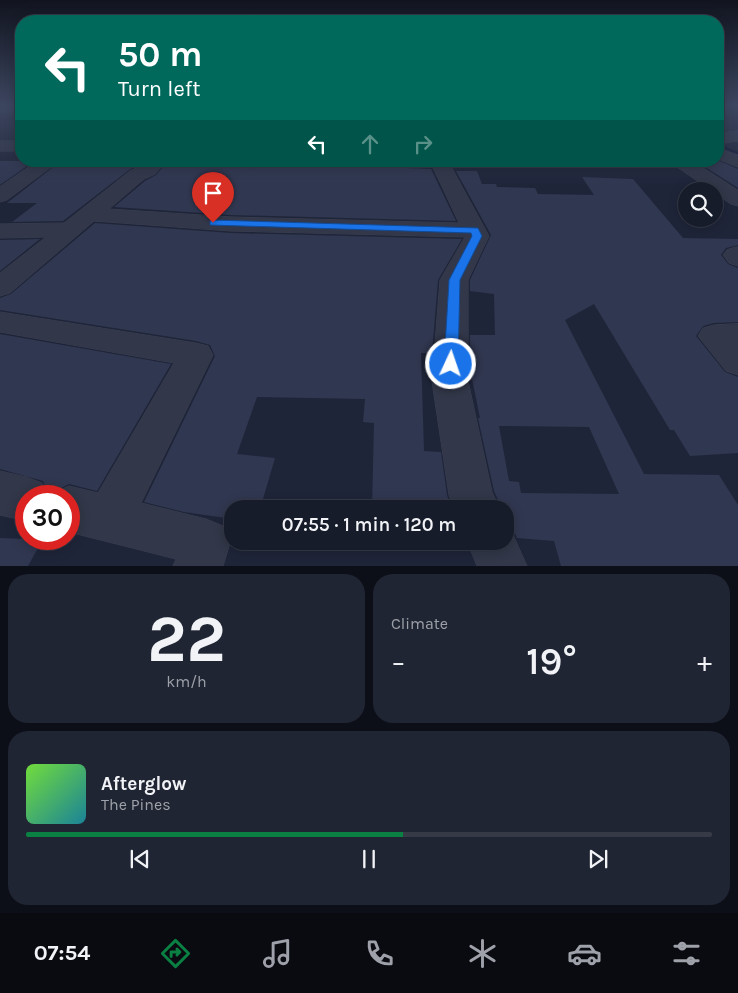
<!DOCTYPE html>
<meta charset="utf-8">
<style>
body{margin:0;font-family:Karla,sans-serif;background:#202533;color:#f1f3f6;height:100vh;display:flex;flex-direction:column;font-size:19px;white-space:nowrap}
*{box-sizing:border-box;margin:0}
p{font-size:16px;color:#9ea1a9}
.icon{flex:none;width:28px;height:28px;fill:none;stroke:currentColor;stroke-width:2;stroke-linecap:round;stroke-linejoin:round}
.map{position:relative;height:566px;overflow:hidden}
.drawer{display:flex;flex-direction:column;gap:8px;padding:8px;background:#0d0f18;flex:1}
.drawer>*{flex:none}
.banner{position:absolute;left:15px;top:15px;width:709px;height:152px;border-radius:20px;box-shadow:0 2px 12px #0003,0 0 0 1px #363a47;background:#00695c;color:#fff;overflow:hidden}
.fabs{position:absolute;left:678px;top:182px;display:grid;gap:10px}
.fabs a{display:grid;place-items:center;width:45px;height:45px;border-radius:50%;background:#171c2b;box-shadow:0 2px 12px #0003,0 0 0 1px #363a47;font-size:25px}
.speed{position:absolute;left:15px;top:485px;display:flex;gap:10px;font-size:25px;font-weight:700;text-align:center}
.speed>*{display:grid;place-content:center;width:65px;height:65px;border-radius:50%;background:#171c2b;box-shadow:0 2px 12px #0003,0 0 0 1px #363a47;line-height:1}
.speed .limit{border:8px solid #d22;background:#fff;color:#111}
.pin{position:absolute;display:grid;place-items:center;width:42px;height:42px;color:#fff;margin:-51px -21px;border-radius:50% 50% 50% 0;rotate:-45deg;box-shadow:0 0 5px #0007}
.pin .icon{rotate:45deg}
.me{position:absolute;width:55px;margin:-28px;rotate:3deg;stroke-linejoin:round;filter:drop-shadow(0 0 4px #0008)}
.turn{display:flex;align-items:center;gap:18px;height:105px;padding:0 20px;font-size:22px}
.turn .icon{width:65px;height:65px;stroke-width:2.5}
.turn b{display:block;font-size:35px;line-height:42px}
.lanes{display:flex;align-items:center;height:48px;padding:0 20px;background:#0003;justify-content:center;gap:25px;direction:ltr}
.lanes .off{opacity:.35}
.big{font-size:38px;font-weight:600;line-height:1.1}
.drawer .card{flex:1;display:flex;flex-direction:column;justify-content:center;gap:8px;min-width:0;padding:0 18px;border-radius:20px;background:#202533}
.drawer .dial{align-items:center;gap:0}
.dial b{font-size:65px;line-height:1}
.song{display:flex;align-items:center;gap:15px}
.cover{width:60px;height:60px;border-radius:8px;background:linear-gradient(135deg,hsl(100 70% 55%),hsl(190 70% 35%))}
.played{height:5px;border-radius:2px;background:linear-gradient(90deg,#0b8043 55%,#363a47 55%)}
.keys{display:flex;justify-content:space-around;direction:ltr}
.heat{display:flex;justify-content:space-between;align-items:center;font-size:28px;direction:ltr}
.drawer .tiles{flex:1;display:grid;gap:8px;grid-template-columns:1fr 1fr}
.card:last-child{grid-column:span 2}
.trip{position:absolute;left:224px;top:500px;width:290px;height:50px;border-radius:20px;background:#171c2b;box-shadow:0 2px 12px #0003,0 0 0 1px #363a47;font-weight:600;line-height:50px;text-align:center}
.dock{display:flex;height:80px;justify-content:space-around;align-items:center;background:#090b11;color:#9ea1a9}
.dock .icon{width:35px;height:35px}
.dock .active{color:#0b8043}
.dock b{font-size:22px;color:#f1f3f6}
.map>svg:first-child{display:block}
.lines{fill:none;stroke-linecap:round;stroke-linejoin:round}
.stream{fill:#121a36;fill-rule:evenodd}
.building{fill:#303750;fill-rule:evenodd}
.minor-casing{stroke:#3c4052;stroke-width:1}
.minor{fill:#323749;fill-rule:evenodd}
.route{fill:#1a73e8;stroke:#114b97}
</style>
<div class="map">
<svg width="738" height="566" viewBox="0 0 738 566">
<rect width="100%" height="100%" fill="#1f2539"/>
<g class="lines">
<path class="stream" d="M718,143L738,152V156L718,147Z"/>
</g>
<path class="building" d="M0,161H34L0,185Z
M61,161H143L129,170L63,221L12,222L37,203H7Z
M168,161L294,163L431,169L456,221L231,215L114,207L145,181L156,175Z
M696,161H719L738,169V188Z
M456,171H477L482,184H496L497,187L535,188L538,194L594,195L582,177L633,179L683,238L738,239V245L726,248L721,255L728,264L738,268V322L714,323L703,326L696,336L725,372L738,377V453L690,456L674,430H670L594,304L565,320L644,474L719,475L738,505V566H561L554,541L517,538L510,523L505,521V509H502L494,491L478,418H480L470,369V335H495L494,294L470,291V280L491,235ZM499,426L589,427L619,494L521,493L519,482L509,481Z
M95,223L231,233L462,239L438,280L432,353H421L424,451L441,452L447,495L452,509H372L374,423L363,422L365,399L257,397L237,454L275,458L260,509H232V526H226V518L184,512L144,502L215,356L210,345L196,341L0,310V298L11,294Z
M40,239L0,271V240Z
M0,334L171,364L97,491L69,484L51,493L48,492L43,481L0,469Z
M0,538L26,539H43L28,566H0Z"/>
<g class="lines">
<g class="minor-casing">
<path id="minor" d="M0,106H21V112H0Z
M738,131V141L718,144V134Z
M0,141H21V151H0Z
M718,148L738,155V167L718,159Z
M38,161H59L7,200L0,202V187Z
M146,161H166L155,174L144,179L109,209L231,217L459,223L430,161H448L489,236L468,280V381L492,492L500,509H454L449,495L432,381L440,280L465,237L231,231L94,221L10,293L0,296V273L46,237L0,238V224L64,223L130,171L141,166Z
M669,161H692L738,190V206L731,204Z
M736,247H738V266L729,263L723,255L727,250Z
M0,312L196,343L208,346L213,355L141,503L206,519L223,526L230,543L223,566H173L176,559L69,532V496H52L53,493L69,486L98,493L174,363L0,332Z
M738,324V375L726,371L698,336L703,328L714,325Z
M0,471L26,477L42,483L47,496H26V521L0,515Z
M505,523L508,524L527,566H477L467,541H505Z"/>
</g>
<use href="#minor" class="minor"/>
</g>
<linearGradient id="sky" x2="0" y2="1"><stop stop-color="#11141f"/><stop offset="0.57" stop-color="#3c465f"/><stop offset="1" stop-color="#3c465f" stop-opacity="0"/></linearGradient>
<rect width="738" height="185" fill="url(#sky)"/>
<path class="route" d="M213,220L478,228L482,236L460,280L458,364L456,368L451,369L446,368L444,364L449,280L472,236L471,233L210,225V221Z"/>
</svg>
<div class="fabs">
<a><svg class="icon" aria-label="search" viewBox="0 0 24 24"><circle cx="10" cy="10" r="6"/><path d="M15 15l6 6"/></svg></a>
</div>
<div class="speed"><div class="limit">30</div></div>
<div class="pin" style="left:213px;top:223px;background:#d93025"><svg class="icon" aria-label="arrive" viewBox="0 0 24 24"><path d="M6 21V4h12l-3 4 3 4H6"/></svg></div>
<svg class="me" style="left:451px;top:364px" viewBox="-20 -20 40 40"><circle r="17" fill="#1a73e8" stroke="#fff" stroke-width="3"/><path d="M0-11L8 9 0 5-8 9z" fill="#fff"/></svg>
<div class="trip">07:55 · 1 min · 120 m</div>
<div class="banner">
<div class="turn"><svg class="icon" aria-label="left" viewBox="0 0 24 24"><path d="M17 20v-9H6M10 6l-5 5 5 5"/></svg><div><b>50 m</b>Turn left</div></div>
<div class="lanes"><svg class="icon" aria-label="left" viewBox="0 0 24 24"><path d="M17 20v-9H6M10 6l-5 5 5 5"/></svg><svg class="icon off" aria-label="ahead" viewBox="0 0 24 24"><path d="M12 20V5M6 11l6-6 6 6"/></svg><svg class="icon off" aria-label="right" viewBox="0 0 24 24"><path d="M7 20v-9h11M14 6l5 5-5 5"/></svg></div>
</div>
</div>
<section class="drawer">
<div class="tiles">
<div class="card dial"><b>22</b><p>km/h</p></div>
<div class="card"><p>Climate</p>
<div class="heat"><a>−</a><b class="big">19°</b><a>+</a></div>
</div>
<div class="card">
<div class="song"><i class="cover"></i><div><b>Afterglow</b><p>The Pines</p></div></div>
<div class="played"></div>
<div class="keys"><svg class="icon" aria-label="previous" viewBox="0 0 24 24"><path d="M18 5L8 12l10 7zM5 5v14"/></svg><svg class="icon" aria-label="pause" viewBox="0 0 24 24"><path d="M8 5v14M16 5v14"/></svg><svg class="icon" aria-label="next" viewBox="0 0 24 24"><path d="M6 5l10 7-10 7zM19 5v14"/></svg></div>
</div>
</div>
</section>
<nav class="dock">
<b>07:54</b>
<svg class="icon active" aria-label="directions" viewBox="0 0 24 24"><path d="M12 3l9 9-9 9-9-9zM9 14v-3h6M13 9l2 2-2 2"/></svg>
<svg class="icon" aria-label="music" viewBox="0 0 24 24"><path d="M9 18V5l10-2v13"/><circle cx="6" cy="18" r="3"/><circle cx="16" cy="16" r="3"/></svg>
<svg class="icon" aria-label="phone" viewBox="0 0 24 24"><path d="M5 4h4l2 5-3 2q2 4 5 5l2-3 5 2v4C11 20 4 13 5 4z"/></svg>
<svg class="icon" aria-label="climate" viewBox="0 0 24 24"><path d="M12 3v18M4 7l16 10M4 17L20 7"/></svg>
<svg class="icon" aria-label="car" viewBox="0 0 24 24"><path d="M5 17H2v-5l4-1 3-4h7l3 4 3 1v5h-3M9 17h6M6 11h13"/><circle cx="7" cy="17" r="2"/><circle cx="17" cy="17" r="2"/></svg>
<svg class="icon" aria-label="filters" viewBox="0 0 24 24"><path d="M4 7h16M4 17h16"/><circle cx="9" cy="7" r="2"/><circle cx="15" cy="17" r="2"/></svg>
</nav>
